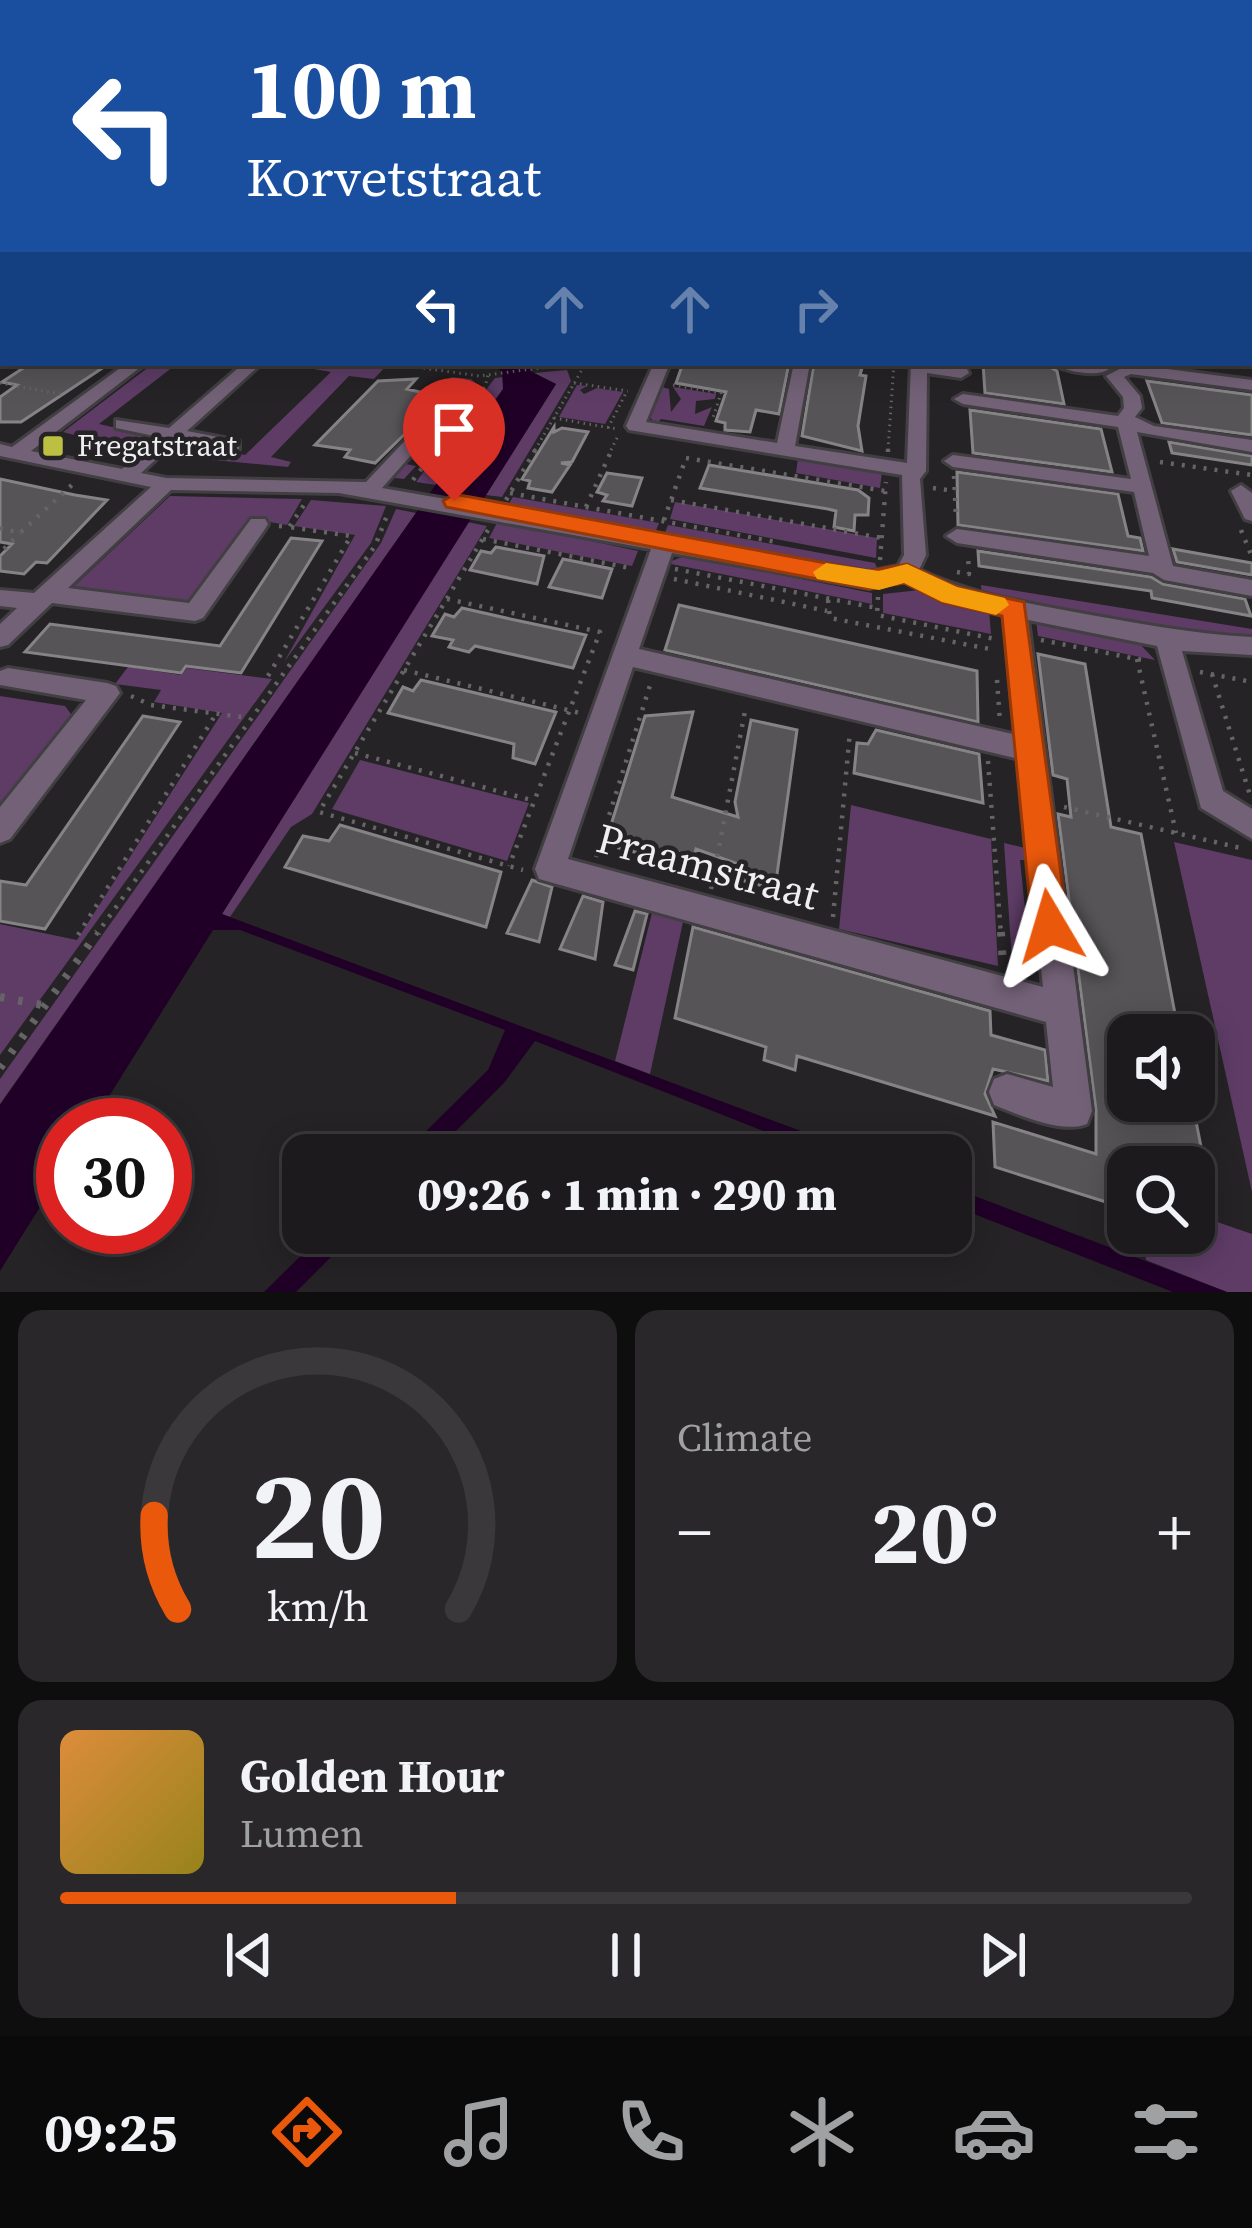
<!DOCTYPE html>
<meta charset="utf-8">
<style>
body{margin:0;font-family:"Source Serif 4",serif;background:#292729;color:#f1f3f6;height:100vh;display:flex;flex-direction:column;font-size:45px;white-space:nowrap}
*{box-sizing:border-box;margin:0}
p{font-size:39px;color:#a0a1a3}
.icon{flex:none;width:66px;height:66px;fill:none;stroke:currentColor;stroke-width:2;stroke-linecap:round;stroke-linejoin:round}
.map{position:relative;height:1292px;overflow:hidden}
.drawer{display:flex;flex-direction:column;gap:18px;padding:18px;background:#0f0e0f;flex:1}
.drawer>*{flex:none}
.banner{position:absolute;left:0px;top:0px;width:1254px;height:366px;box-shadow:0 6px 30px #0003,0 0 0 3px #3a383b;background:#1a4fa0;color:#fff;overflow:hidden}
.tools{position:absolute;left:1107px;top:1014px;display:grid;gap:24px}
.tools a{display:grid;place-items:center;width:108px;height:108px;border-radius:24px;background:#1c1a1c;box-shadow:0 6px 30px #0003,0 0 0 3px #3a383b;font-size:60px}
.speed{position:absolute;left:36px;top:1098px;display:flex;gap:24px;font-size:60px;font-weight:700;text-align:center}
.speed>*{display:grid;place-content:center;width:156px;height:156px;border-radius:50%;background:#1c1a1c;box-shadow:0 6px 30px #0003,0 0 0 3px #3a383b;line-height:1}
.speed .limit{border:18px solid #d22;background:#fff;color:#111}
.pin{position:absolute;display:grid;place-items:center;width:102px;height:102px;color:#fff;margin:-123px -51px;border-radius:50% 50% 50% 0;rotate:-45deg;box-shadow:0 0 12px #0007}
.pin .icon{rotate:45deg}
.me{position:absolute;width:132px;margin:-66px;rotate:353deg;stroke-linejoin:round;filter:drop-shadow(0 0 9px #0008)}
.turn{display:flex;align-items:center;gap:42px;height:252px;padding:0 48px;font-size:54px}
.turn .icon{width:156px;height:156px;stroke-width:2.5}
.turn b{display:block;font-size:84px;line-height:102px}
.lanes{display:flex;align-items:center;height:114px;padding:0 48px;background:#0003;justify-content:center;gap:60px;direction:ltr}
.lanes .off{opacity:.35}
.big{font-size:90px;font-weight:800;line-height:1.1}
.drawer .widget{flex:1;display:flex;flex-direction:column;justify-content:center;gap:18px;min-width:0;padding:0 42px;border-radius:24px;background:#292729}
.drawer .dial{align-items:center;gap:0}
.dial svg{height:312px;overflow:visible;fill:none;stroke:#3a383b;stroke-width:7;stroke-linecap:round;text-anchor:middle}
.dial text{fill:#f1f3f6;stroke:none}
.song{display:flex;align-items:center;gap:36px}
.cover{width:144px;height:144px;border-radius:18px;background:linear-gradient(135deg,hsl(30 70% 55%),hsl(50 70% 35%))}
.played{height:12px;border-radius:6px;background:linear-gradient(90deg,#ea580c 35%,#3a383b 35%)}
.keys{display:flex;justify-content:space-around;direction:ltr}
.heat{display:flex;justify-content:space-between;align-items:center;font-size:66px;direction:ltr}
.drawer .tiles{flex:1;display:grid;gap:18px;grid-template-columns:1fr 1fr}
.widget:last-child{grid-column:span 2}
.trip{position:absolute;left:282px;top:1134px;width:690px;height:120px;border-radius:24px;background:#1c1a1c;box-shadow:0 6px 30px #0003,0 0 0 3px #3a383b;font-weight:800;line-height:120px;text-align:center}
.tabs{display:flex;height:192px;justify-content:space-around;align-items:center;background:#0b0a0b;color:#a0a1a3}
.tabs .icon{width:84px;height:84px}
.tabs .on{color:#ea580c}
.tabs b{font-size:54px;color:#f1f3f6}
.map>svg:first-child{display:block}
.green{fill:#5e3c66}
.water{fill:#210028}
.building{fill:#575457;stroke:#868386;stroke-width:3}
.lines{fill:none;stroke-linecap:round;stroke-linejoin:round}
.minor-casing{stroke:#413f41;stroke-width:6}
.path-far2{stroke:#666466;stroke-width:3;stroke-dasharray:1.5 4.5;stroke-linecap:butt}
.path-far1{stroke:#666466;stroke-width:4.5;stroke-dasharray:3 8;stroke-linecap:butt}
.path{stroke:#666466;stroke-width:8;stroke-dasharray:4.5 14;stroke-linecap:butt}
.minor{fill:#736177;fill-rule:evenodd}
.route{fill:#ea580c;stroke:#983908;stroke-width:3}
.slow{fill:#f59e0b}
.poi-dot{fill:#bdbf43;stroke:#252325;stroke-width:4.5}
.labels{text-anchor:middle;stroke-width:9;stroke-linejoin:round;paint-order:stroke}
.far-poi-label{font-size:30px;fill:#efeef0;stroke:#252325;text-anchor:start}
.near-street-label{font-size:42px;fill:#efeef0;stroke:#252325}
</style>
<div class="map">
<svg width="1252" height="1292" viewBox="0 0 1252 1292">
<rect width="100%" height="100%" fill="#252325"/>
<path class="green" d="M154,363H178L99,424L151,436L133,451L63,432Z
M279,363L385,367L374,379L349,376L271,457L291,462L288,467L160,455L176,441L245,455L331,372Z
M567,370L571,381L502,497L486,495L556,384L534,373Z
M451,377L471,379L481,388L411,476L423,461L409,459L406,464L416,466L404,479L386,477C400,463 406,457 427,458L443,437L433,434L464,395L439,393Z
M503,377V389L436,485L416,482L495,378Z
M577,385L587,386L580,390L584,394L597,388L623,392L605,424L559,417Z
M659,386L669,389L671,412L681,399L673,387L716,394L715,399L696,401L695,414L712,407L704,426L661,419L655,425L648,413Z
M798,458L882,472L880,488L796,473Z
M170,496L302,499L287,525L252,519L184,605L69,591Z
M513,497L659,523L655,533L508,505Z
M311,500L386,506L371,543L284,662L355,535L294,526Z
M675,502L877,538L876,558L670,519Z
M396,509L416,513L0,1104V1079L381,543Z
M498,521L638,551L632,566L489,538Z
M467,522L487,526L312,814L291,827L230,917L222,914Z
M668,525L875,563L877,568L859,571L664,535Z
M685,556L872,593V604L666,563Z
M981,585L1252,629V634H1205L982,595Z
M920,590L989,610L991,634L883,613V594Z
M1036,620L1138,642L1155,660L1038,636Z
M128,667L181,675L187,668L272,679L0,1055V924L77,940L222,713L154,702L161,690L115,684Z
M0,696L65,706L74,718L0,810Z
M360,760L529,803L507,861L332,809Z
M851,805L991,839L998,966L839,929Z
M1174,842L1252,860V1192Z
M1004,843L1025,848L1026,860H1020L1026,919L1031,921L1030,967L1013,975Z
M652,913L683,922L650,1074L615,1061Z
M1194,1214L1252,1234V1292H1227L1146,1260L1142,1233H1194Z"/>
<path class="water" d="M485,363H530V371L556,384L222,914L865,1155H824L535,1041L504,1083L432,1155H402L488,1070L505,1030L240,930H213L91,1125H63V1170L0,1271V1105L503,389L502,371Z
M951,1187L1227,1292H1173L951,1205Z
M324,1233H355L296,1292H264Z"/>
<path class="building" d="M31,363H110L21,422H0V397L17,385L2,382Z
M683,363H789L779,414L756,410L750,432L725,430V423L716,421L726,392L676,383Z
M814,363L862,368L860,375L866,376L858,426L862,451L802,436Z
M983,363L1048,366L1057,371L1064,404L985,393Z
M416,379L407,389L446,398L424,425L411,428L375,463L345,457L350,450L315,445L378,381Z
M1147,381L1252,395V435L1162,423Z
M970,410L1101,429L1112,472L973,453Z
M554,427V432L562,428L588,432L572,462L561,463L570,465L552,492L528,488L530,481L522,479Z
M1169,442L1252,456V465L1172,453Z
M709,465L858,490L869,498L868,515H855L854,531L834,527L836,511L828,509L700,488Z
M957,472L1118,494L1128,536L1140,538L1143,551L958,525Z
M607,473L642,478L632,506L603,501L607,495L597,492Z
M0,479L75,495L107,500L47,563L36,562L24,574L0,571V556L12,544L0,542Z
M291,538L322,541L241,673L186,666L181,673L25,652L50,624L220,646Z
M496,547L544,556L537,584L470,570L481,551L491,553Z
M1173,549L1252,563V575L1177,562Z
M978,551L1151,577L1163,584L1245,599L1251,616L1152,598L1151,591L979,566Z
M563,559L612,569L602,598L549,587Z
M679,605L977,671L978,722L665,650Z
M462,608L515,620L586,635L573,668L475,646L469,652L449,647L453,640L432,636L445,614L454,617Z
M1038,654L1085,664L1111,827L1141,834L1179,1035H1113L1122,1101H1192L1205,1167H1161L1130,1158L1128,1209L995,1167L993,1122L1096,1154V1110L1058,814L1071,817L1067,779L1053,775Z
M421,680L556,712L535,764L513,758L514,744L388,713L403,687L413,691Z
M693,712L672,797L738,817L735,802L751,720L797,730L775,889L736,879L738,864L696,849L694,857L663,848L657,858L619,848L626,836L610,828L645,716Z
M143,716L180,722L45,929L0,921V881L26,885Z
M876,730L979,754L983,803L854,773L857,743L868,744Z
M340,825L501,872L486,927L285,867L303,836L329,841Z
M532,880L552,887L539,942L507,933Z
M583,896L603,902L595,959L560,949Z
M635,911L647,914L633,970L615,965Z
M693,927L990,1011L991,1035L1045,1050L1048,1081L993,1069L985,1094L995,1116L797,1056L795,1070L764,1060L766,1047L675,1018Z"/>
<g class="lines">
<g class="minor-casing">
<path id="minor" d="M1251,169H1252V175H1251Z
M1251,234H1252V242H1251Z
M1251,320H1252V330H1251Z
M0,328L3,329V339L0,338Z
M127,363H146L31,451L122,469L159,437L116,428V420L169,428L244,363H262L187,431L239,441V449L177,440L141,473L166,478L366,482L414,431L420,430L429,435L382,488L869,572L898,566L904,555L902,475L629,430L626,426L654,363H670L646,422L777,443L794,363H810L795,446L907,463L911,363L967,369L969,373L961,378L927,373L926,471L920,479L926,555L919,570C967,593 1017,601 1069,611C1131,622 1190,634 1252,637V655L1182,651L1223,791L1252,809V839L1201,808L1157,646L1028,620L1092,1111L1087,1124C1062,1134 1019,1115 994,1105L989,1092L994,1079L1007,1074L1053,1087L1046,1022L539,879L535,869L651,549L339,493L171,490L68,588L189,603L251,519H265L268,524L265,529L203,618L195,621L52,603L8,645L0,647V624L17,608L0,606V590L34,593L151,487L0,456V444L12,447ZM672,553L869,588L904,581L943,601L1004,615L1017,735L639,649ZM633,667L1019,759L1043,987L568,859Z
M1051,363H1093L1109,369C1096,378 1064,371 1051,363Z
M1129,364L1252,380V390L1131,374L1124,377L1140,396L1142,408L1135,417L1154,426L1252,440V452L1137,432L1173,566L1252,580V596L1164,580L1153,573L957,543L946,536L957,529L1149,556L1134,492L953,467L944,461L953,455L1131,479L1118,427L963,404L954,399L963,394L1118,416L1124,408L1123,397L1106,376Z
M1241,485L1252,493V521L1245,519L1231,491Z
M8,668L107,683L116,686L120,693L10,839L0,843V807L86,700L0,685V671Z"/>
</g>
<path class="path-far2" d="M388,363L479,376L578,363
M0,383L65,395
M574,383L628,391
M673,385L721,393L712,421
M554,418L617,429
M608,428L627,391
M436,450L485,387L488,375
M535,450L586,363
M611,450L618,436
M888,450L894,363"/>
<path class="path-far1" d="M888,452V447
M686,458L885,491
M1160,462L1252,475
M954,476L956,518
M413,480L438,447
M933,488L955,491
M510,493L776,542
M506,500L537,447
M671,500L882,538
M586,507L613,447
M664,520L686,458
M279,526L289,527L304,505
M0,528L20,533L73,484
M488,530L319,812L523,870
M1241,530L1252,557
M483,539L630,568
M4,549L20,533
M880,560L886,482
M675,569L877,608
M957,572L969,574L968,555
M674,579L827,611
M878,597L877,615L995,639
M447,599L600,632L509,866
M828,600L830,618L995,650
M1041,640L1147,661
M1137,659L1176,833
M404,670L580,713
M1200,672L1252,682
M1212,674L1250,795
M268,676L351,536L289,527
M997,680L1000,722
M131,696L151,705L249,718
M355,753L535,801
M988,761L1001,935
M1064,807L1245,849
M596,857L652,679
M711,889L746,706
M833,917L850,731
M78,935L216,714
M96,935L375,546L388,513"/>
<path class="path" d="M1001,932L1003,965
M0,997L42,1005
M0,1068L98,932"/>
<use href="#minor" class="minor"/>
</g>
<linearGradient id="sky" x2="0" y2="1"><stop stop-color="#141314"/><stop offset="0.48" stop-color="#404551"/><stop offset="1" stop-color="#404551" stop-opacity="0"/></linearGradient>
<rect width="1252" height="346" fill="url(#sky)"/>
<path class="route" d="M454,494L869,571L907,564L957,587L1024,602L1068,926L1063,938L1050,943L1037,938L1032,926L1002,616L942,602L904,583L869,589L446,507L443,501Z"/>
<path class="slow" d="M826,563L879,571L907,564L957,587L1005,598L1009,605L996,615L942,602L904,583L879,590L817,579L813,572Z"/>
<rect class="poi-dot" x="41" y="434" width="24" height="24" rx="6"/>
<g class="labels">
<g class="far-poi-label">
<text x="77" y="456">Fregatstraat</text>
</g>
<g class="near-street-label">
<text transform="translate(708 866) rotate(15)" y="15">Praamstraat</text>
</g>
</g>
</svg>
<div class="tools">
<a><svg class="icon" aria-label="sound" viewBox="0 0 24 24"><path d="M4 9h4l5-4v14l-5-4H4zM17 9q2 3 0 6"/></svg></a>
<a><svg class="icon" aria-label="search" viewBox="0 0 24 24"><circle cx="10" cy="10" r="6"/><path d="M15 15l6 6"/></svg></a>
</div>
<div class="speed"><div class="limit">30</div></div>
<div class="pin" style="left:454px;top:501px;background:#d93025"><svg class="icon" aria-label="arrive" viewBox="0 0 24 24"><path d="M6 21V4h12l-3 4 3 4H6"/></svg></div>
<svg class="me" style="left:1050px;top:926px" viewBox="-20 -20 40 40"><path d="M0-17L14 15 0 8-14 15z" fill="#ea580c" stroke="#fff" stroke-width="4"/></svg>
<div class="trip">09:26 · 1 min · 290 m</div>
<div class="banner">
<div class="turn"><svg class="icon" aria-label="left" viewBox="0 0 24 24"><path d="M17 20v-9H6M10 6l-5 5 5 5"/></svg><div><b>100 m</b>Korvetstraat</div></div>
<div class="lanes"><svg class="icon" aria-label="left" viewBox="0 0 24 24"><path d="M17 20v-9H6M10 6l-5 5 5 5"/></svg><svg class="icon off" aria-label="ahead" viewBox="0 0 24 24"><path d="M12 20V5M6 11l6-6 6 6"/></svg><svg class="icon off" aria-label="ahead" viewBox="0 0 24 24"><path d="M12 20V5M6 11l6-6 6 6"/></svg><svg class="icon off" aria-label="right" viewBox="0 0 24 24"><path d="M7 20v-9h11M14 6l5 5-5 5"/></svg></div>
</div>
</div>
<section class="drawer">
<div class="tiles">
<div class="widget dial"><svg viewBox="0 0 100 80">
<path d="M14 69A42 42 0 1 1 86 69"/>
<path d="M14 69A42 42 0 0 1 8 45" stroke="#ea580c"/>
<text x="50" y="56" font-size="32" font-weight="700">20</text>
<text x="50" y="72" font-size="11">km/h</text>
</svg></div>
<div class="widget"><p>Climate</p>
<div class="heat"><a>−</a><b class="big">20°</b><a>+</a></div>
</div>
<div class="widget">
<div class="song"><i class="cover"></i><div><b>Golden Hour</b><p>Lumen</p></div></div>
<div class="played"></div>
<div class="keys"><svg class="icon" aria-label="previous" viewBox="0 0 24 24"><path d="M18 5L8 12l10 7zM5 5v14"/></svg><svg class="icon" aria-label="pause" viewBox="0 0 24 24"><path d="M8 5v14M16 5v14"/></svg><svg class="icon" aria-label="next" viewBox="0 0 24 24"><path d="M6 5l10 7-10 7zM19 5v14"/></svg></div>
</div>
</div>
</section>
<nav class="tabs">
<b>09:25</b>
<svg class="icon on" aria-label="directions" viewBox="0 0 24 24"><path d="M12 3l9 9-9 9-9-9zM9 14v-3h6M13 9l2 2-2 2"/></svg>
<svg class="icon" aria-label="music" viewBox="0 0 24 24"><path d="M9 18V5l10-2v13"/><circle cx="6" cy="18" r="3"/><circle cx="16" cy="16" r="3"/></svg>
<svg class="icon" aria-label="phone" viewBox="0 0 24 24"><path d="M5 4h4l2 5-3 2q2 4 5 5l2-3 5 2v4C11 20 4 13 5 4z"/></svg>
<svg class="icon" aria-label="climate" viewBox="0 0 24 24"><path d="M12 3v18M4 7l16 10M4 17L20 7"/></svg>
<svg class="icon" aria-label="car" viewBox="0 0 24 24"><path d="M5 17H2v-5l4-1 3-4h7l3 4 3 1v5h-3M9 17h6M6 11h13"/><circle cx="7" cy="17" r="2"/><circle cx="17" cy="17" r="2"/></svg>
<svg class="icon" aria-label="filters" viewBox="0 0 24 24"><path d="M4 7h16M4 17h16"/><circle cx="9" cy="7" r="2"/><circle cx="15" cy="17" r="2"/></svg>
</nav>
